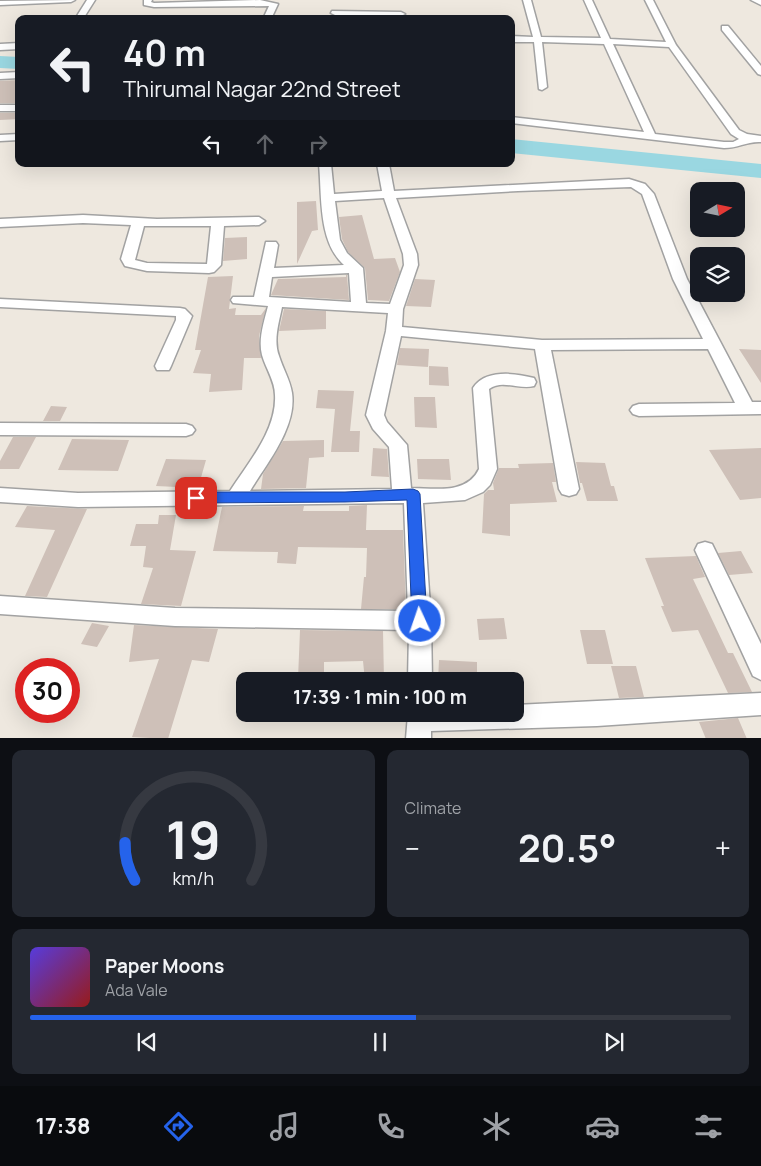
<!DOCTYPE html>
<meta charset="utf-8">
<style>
body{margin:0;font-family:Manrope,sans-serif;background:#242831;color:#f1f3f6;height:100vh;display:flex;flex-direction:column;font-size:19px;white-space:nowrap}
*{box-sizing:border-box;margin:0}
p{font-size:16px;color:#9ea1a6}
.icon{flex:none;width:28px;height:28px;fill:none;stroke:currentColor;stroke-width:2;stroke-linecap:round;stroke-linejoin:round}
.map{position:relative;height:738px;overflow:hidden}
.details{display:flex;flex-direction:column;gap:12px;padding:12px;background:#0d0f14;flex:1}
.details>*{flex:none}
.guide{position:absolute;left:15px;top:15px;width:500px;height:152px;border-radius:10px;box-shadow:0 5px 20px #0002;background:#171b24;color:#f1f3f6;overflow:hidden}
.needle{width:32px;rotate:80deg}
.buttons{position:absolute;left:690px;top:182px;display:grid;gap:10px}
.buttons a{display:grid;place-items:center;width:55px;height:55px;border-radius:10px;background:#171b24;box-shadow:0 5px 20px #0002;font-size:25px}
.speed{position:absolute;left:15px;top:658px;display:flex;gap:10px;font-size:25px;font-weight:700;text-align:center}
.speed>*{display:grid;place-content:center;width:65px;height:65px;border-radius:50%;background:#171b24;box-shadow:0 5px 20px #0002;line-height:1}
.speed .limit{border:8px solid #d22;background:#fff;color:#111}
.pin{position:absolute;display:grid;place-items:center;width:42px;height:42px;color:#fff;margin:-21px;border-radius:10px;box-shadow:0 2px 8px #0006}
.me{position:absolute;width:55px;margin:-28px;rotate:357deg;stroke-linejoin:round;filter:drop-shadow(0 0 4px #0008)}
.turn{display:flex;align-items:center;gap:18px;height:105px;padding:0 25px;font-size:22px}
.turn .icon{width:65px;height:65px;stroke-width:2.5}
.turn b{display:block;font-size:35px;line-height:42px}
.lanes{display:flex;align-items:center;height:48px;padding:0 25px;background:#0003;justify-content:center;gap:25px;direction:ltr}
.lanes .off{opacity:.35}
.big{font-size:38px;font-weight:700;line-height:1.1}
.details .tile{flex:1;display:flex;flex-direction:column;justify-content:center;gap:8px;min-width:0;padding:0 18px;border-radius:10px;background:#242831}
.details .dial{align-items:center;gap:0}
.dial svg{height:130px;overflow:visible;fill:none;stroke:#363941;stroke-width:7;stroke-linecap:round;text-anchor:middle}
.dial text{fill:#f1f3f6;stroke:none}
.song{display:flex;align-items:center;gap:15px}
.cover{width:60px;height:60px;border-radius:8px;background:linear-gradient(135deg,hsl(250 70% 55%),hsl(0 70% 35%))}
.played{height:5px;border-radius:2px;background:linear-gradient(90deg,#2563eb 55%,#363941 55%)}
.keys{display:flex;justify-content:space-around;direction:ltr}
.heat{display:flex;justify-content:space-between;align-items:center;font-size:28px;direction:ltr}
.details .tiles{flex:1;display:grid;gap:12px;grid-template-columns:1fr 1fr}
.tile:last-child{grid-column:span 2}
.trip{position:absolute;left:236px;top:672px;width:288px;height:50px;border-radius:10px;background:#171b24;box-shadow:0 5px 20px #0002;font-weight:700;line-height:50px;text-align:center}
.tab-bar{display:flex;height:80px;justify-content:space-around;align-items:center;background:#090b0e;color:#9ea1a6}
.tab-bar .icon{width:35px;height:35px}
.tab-bar .on{color:#2563eb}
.tab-bar b{font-size:22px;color:#f1f3f6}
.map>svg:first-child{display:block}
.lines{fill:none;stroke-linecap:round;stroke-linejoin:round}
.river{fill:#9ad7e1;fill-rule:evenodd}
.building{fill:#cec0b8}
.minor-casing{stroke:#a2a2a2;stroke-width:3}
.tertiary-casing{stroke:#a2a2a2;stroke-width:3}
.minor{fill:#fff;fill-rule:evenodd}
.tertiary{fill:#fff;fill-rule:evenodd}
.route{fill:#2563eb;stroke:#184099}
</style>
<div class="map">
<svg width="761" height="739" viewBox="0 0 761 739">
<rect width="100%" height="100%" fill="#eee8df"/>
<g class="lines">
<path class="river" d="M0,56L19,57V69L0,68Z
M511,139L761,164V178L511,153Z"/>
</g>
<path class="building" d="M19,80V103H0V81Z
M0,113H19V119L0,120Z
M316,201L318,230L312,231L297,264V202Z
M362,215L374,259L395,258L400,272L389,301L368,300L365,268L348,252L342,239L339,217Z
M247,237V259L223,261L225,238Z
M346,275H347L349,300L271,295L278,279L346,277Z
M233,276L229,309L236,308L235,315H261L266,308L259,336L261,358H244L242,390L209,392L211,374L193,373L201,350H195L208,277Z
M415,279L435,280L431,307L406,306Z
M284,309L326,311V329L279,331Z
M400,348L429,349L428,367L397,365Z
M739,349L761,350V383Z
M429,366L448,367L449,386L429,385Z
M318,390L354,391L350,431H360L359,452H331L335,409L316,408Z
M414,397H435L437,428L415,427Z
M51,406L67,407L60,421H43Z
M13,437H36L19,469H0V461Z
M72,439L129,440L118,471L58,470Z
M324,440V457L309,458L306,488L261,489L263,474L283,441Z
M373,448L387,449L389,477L371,476Z
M761,448V498L740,500L709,450Z
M166,459L206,460L198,488L156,486Z
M417,459H449L451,480L418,479Z
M576,462L605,463L611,486H614L618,501H587L582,483H580Z
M553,463L556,482H552L557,502L510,504V536L482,533L484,494L488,490H494L493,483L499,468H519L518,464Z
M367,505L366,530H403L406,609H361L364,577H366L367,548L298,547L296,564L277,563L278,552L213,551L222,507L304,506L303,511H349V506Z
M27,506L87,509L47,597L25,596L55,530L15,527Z
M159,515H176L170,550L196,551L181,606L141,604L153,568L143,567L146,546H130L136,524H158Z
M741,551L753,573L729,575L718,553Z
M696,556L705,577L693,579L728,653H733L752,692L728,693L698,630L672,632L661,606H664L645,558Z
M504,618L507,639L479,640L477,619Z
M92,623L109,626L97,647L81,644Z
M134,625L218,629L209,662L192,660L168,739L132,737L159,659L129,662Z
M300,630L383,631L384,681H365L363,661L324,662V679H298Z
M580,630H605L613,664H587Z
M439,660L477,662V681H438Z
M611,666H636L644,697L619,698Z
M738,718L747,739H706L699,722Z"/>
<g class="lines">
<g class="minor-casing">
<path id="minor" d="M75,0L71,2L0,5V1Z
M87,0H95L83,19H75Z
M144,0H152L151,2L154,3L260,0L278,4L271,19H263L269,6L154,7L144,5Z
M523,0H531L541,37L601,38L584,0H592L610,39L666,42L645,0H653L676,45L739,130L747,134L761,136V142C748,141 738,148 724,148L511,123V117L644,132L604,44L542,42L547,87L542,90L539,89L534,42H511V36L533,37ZM613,44L669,47L731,134L739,139L733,142H724L655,134Z
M332,11L401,12L405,14L401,16L335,15L331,13Z
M722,26H728L761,66V75L758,74L722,30Z
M19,43V49L0,50V44Z
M19,72V78L0,79V73Z
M0,105H19V111H0Z
M19,134V140L0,141V135Z
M319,164H331L334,194L382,191L377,164H389L394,191L629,179L645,184L654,194L687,279L752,402H761V414L639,416L633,414L630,410L633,406L639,404L735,403L708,349L551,350L579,489L576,494L569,496L562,494L559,489L535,349L401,336L384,415L387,422L407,445L411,488C434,488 467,495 479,469L473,388C485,369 515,373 534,378L536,382L534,386C519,390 502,379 489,389L497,469L490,485L483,492L465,500L423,503L431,621L432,681H408L409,630L175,626L0,614V596L175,608L408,611L404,503L78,507L0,502V488L78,493L230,491C248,463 277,430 275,395C275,381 266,369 262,355C258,339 264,322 268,306L233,303L231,300L233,297H254L266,242H276L278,245L274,268L344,265C318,242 322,196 319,164ZM631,187L642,194L673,279L703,339L542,340L402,327L403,309L418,265L417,254L396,198L518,191ZM384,198L403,254L404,265L390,304L366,303L363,268L347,253L340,240L335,201ZM349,273L351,302L269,297L272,277ZM282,307L388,313L386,331L366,415L373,429L389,447L392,489L250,491C267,463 297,427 292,393C290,380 283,369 279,356C273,340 279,323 282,307Z
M83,215L157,219L259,217L265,221L259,225L224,226L221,265L214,272L209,273L147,271L125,266L121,259L131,225L83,223L0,227V219ZM144,226H211L207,264L147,263L135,260Z
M0,299L180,308L185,309L192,316L171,366L169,370H157L155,366L176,320V316L0,307Z
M0,423L186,424L192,426L195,430L192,434L186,436L0,435Z
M705,542L712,544L761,644V680L753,676L695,550L698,544Z
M761,693V715L597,726L431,731V739H406L408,714H515V705Z"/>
</g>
<g class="tertiary-casing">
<path id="tertiary" d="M751,0H761V5Z"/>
</g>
<use href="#minor" class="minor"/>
<use href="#tertiary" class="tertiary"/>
</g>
<path class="route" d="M413,489L418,491L420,494L427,621L425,626L420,628L414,626L412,621L407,500L345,502L196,503L192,501L190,498L192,494L196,492H345Z"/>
</svg>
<div class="buttons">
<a><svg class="needle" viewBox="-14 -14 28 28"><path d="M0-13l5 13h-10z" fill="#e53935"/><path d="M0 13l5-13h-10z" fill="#9ea1a6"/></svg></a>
<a><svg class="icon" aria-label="layers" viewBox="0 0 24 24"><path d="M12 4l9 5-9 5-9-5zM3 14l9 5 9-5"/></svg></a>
</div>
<div class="speed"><div class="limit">30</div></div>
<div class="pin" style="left:196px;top:498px;background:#d93025"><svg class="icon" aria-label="arrive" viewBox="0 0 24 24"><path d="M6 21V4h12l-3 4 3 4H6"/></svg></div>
<svg class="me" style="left:420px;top:621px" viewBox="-20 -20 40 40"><circle r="17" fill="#2563eb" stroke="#fff" stroke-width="3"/><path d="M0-11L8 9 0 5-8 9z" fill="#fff"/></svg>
<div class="trip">17:39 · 1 min · 100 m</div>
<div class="guide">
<div class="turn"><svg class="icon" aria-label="left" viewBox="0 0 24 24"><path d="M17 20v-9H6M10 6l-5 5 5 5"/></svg><div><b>40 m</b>Thirumal Nagar 22nd Street</div></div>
<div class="lanes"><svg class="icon" aria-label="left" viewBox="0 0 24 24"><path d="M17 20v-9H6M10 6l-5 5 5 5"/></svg><svg class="icon off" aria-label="ahead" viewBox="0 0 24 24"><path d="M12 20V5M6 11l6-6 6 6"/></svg><svg class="icon off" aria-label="right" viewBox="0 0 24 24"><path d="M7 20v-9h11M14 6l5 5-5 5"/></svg></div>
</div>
</div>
<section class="details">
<div class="tiles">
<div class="tile dial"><svg viewBox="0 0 100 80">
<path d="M14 69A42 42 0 1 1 86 69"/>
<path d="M14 69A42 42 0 0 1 8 46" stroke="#2563eb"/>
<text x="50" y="56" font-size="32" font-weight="700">19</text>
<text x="50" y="72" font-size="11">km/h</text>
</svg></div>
<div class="tile"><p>Climate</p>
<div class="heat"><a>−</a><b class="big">20.5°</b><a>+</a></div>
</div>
<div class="tile">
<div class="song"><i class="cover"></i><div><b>Paper Moons</b><p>Ada Vale</p></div></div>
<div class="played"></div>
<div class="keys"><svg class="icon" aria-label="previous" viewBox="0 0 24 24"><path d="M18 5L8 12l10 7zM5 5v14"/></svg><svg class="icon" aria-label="pause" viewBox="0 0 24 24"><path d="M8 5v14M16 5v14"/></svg><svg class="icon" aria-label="next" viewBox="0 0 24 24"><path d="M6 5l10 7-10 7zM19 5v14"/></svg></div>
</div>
</div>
</section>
<nav class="tab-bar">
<b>17:38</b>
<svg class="icon on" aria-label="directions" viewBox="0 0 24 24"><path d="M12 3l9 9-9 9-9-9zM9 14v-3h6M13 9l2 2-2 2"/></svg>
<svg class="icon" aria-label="music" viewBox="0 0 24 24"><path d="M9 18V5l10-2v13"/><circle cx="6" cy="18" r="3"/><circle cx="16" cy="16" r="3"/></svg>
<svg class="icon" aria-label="phone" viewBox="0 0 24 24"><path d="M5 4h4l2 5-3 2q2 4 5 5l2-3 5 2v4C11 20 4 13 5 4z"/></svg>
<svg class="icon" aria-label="climate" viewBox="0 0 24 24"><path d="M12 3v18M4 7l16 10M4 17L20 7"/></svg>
<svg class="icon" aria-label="car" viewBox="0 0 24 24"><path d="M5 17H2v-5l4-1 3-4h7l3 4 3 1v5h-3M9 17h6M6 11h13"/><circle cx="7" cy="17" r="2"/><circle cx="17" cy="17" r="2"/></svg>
<svg class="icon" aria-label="filters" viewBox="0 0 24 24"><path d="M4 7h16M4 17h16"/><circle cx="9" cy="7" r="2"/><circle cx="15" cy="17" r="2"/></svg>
</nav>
